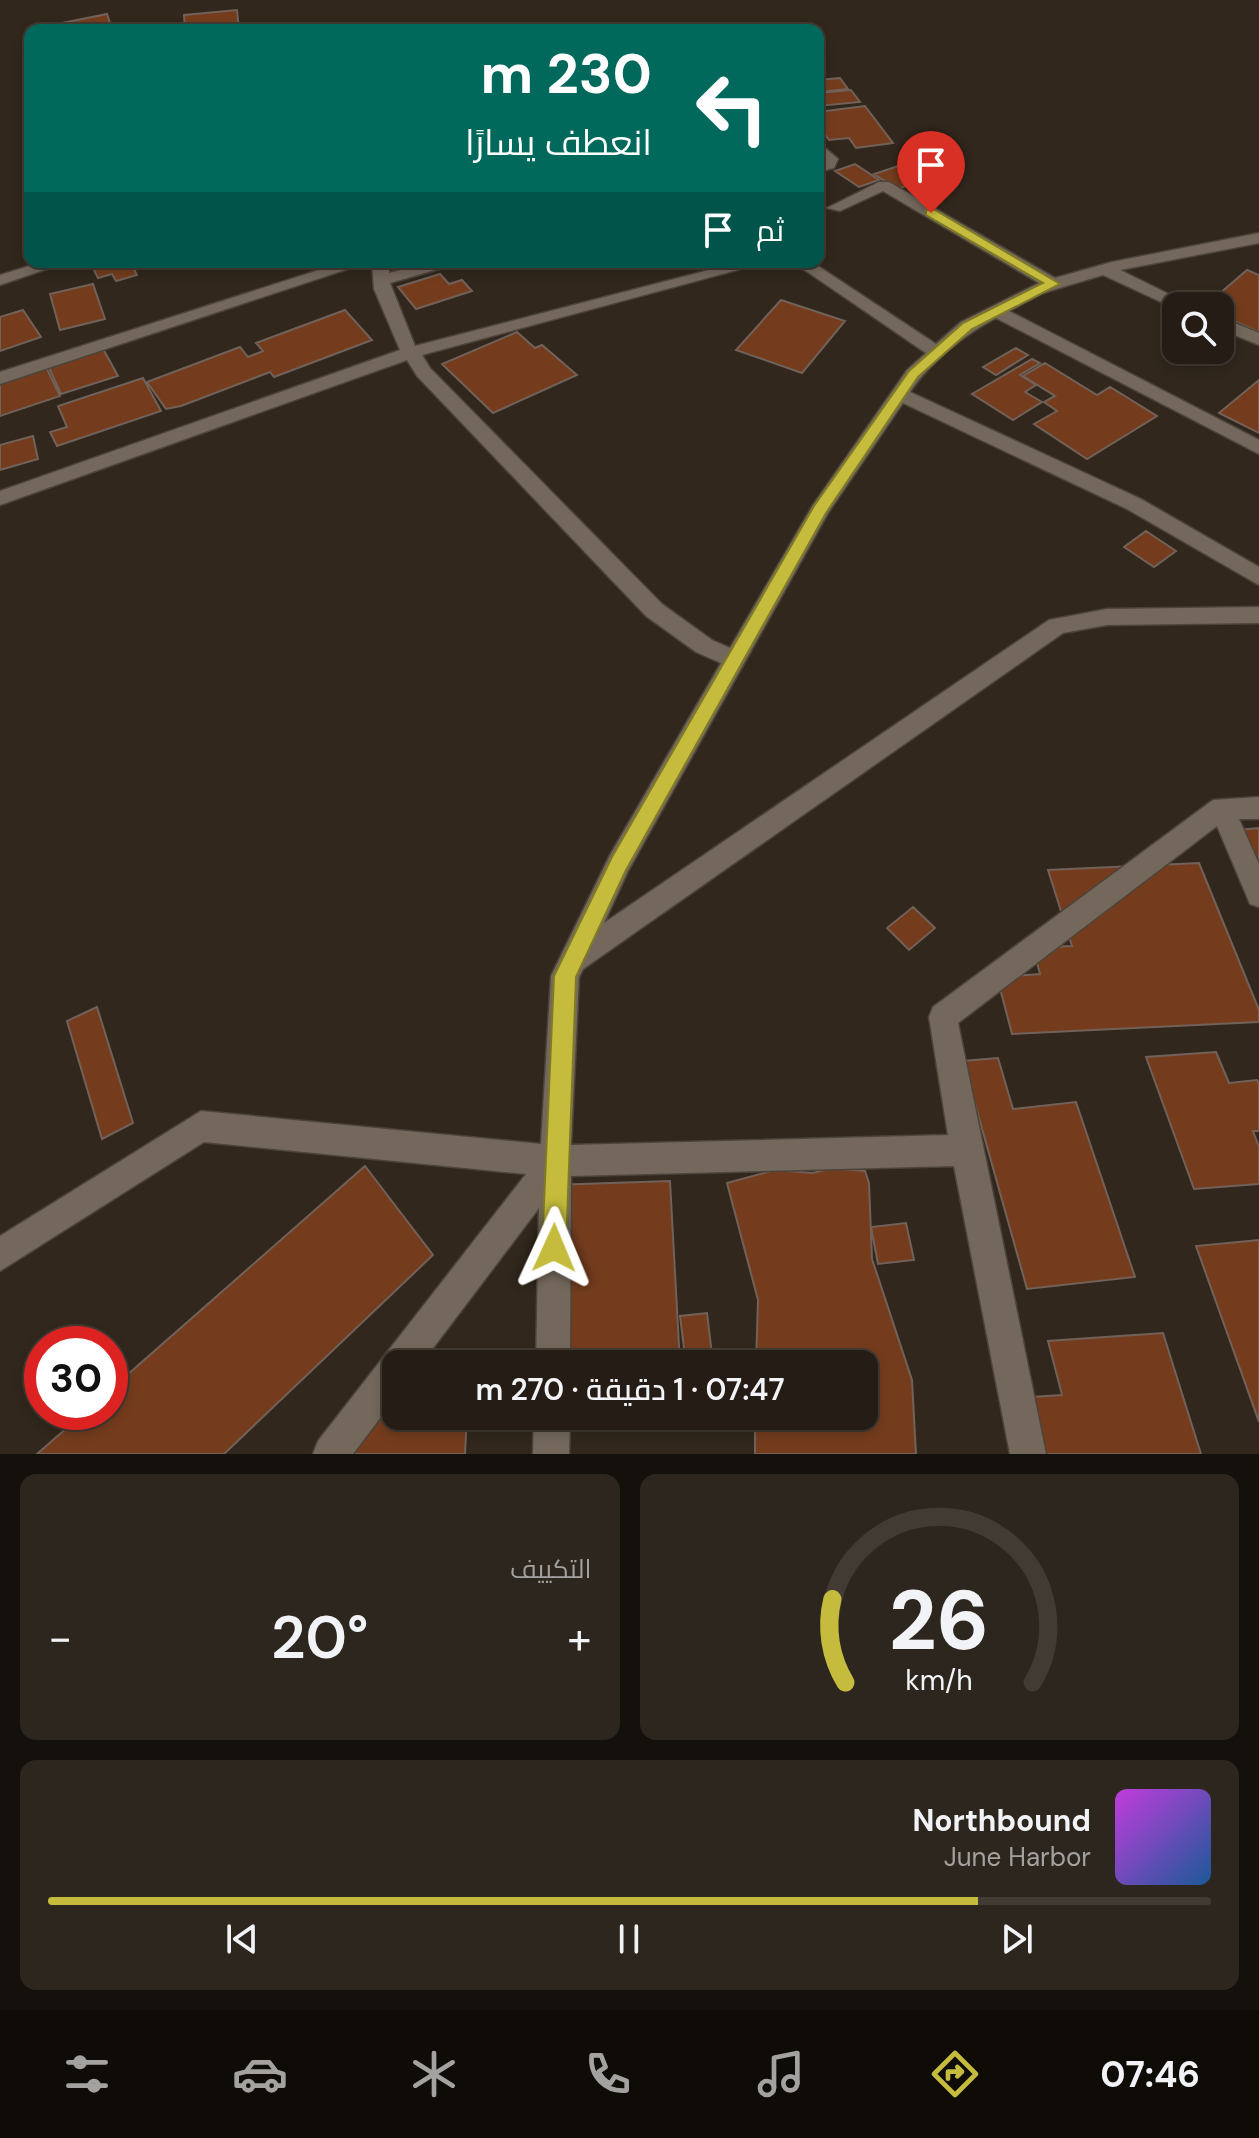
<!DOCTYPE html>
<html lang="ar">
<meta charset="utf-8">
<style>
body{margin:0;font-family:"DM Sans",Cairo,sans-serif;background:#2d261e;color:#f1f3f6;direction:rtl;height:100vh;display:flex;flex-direction:column;font-size:30px;white-space:nowrap}
*{box-sizing:border-box;margin:0}
p{font-size:26px;color:#a3a2a0}
.icon{flex:none;width:44px;height:44px;fill:none;stroke:currentColor;stroke-width:2;stroke-linecap:round;stroke-linejoin:round}
.map{position:relative;height:1454px;overflow:hidden;direction:ltr}
.sheet{display:flex;flex-direction:column;gap:20px;padding:20px;background:#14100c;flex:1}
.sheet>*{flex:none}
.guide{position:absolute;left:24px;top:24px;width:800px;height:244px;border-radius:16px;box-shadow:0 4px 12px #0003,0 0 0 2px #423b34;direction:rtl;background:#00695c;color:#fff;overflow:hidden}
.fabs{position:absolute;left:1162px;top:292px;display:grid;gap:16px}
.fabs a{display:grid;place-items:center;width:72px;height:72px;border-radius:16px;background:#251d15;box-shadow:0 4px 12px #0003,0 0 0 2px #423b34;font-size:40px}
.speed{position:absolute;left:24px;top:1326px;display:flex;gap:16px;font-size:40px;font-weight:700;text-align:center}
.speed>*{display:grid;place-content:center;width:104px;height:104px;border-radius:50%;background:#251d15;box-shadow:0 4px 12px #0003,0 0 0 2px #423b34;line-height:1}
.speed .limit{border:12px solid #d22;background:#fff;color:#111}
.pin{position:absolute;display:grid;place-items:center;width:68px;height:68px;color:#fff;margin:-82px -34px;border-radius:50% 50% 50% 0;rotate:-45deg;box-shadow:0 0 8px #0007}
.pin .icon{rotate:45deg}
.me{position:absolute;width:88px;margin:-44px;rotate:1deg;stroke-linejoin:round;filter:drop-shadow(0 0 6px #0008)}
.turn{display:flex;align-items:center;gap:28px;height:168px;padding:0 40px;font-size:36px}
.turn .icon{width:104px;height:104px;stroke-width:2.5}
.turn b{display:block;font-size:56px;line-height:68px}
.then{display:flex;align-items:center;height:76px;padding:0 40px;background:#0003;gap:16px;font-size:30px}
.big{font-size:60px;font-weight:600;line-height:1.1}
.sheet .widget{flex:1;display:flex;flex-direction:column;justify-content:center;gap:12px;min-width:0;padding:0 28px;border-radius:16px;background:#2d261e}
.sheet .dial{align-items:center;gap:0}
.dial svg{height:208px;overflow:visible;fill:none;stroke:#423b34;stroke-width:7;stroke-linecap:round;text-anchor:middle}
.dial text{fill:#f1f3f6;stroke:none}
.song{display:flex;align-items:center;gap:24px}
.cover{width:96px;height:96px;border-radius:12px;background:linear-gradient(135deg,hsl(290 70% 55%),hsl(210 70% 35%))}
.played{height:8px;border-radius:4px;background:linear-gradient(90deg,#c5bc3d 80%,#423b34 80%)}
.keys{display:flex;justify-content:space-around;direction:ltr}
.heat{display:flex;justify-content:space-between;align-items:center;font-size:44px;direction:ltr}
.sheet .tiles{flex:1;display:grid;gap:20px;grid-template-columns:1fr 1fr}
.widget:last-child{grid-column:span 2}
.trip{position:absolute;left:382px;top:1350px;width:496px;height:80px;border-radius:16px;background:#251d15;box-shadow:0 4px 12px #0003,0 0 0 2px #423b34;font-weight:600;line-height:80px;text-align:center;direction:rtl}
.tabs{display:flex;height:128px;justify-content:space-around;align-items:center;background:#0f0c08;color:#a3a2a0}
.tabs .icon{width:56px;height:56px}
.tabs .current{color:#c5bc3d}
.tabs b{font-size:36px;color:#f1f3f6}
.map>svg:first-child{display:block}
.building{fill:#743c1d;stroke:#716159;stroke-width:2}
.lines{fill:none;stroke-linecap:round;stroke-linejoin:round}
.minor-casing{stroke:#4c443a;stroke-width:3}
.minor{fill:#74685c;fill-rule:evenodd}
.route{fill:#c5bc3d;stroke:#807a28;stroke-width:2}
</style>
<div class="map">
<svg width="1259" height="1454" viewBox="0 0 1259 1454">
<rect width="100%" height="100%" fill="#31271c"/>
<path class="building" d="M237,10L239,30H185L184,15Z
M107,14L110,23L70,30H65L62,23Z
M840,78L848,89L818,92V80Z
M851,90L860,102L818,106V93Z
M865,106L893,143L856,148L849,138L829,140L818,125V112Z
M855,164L879,180L859,187L835,171Z
M898,166L922,181L897,189L874,174Z
M90,262H130L137,275L116,281L112,274L98,278Z
M1247,270L1259,275V332L1220,315V306H1205Z
M440,274L449,284L462,280L472,291L416,309L398,287Z
M93,284L105,319L60,330L50,294Z
M781,300L845,321L802,373L736,350Z
M23,310L41,337L0,351V317Z
M345,310L372,340L274,377L270,372L181,406L166,409L147,382L240,347L248,357L263,351L256,343Z
M517,332L535,348L542,345L577,375L493,413L442,364Z
M101,345L118,376L61,394L46,361Z
M1016,348L1028,355L996,375L983,367Z
M42,359L60,396L0,416V372Z
M1032,359L1040,363L1020,375L1036,385L1025,392L1042,402L1013,420L972,394Z
M1045,363L1097,395L1110,387L1157,416L1087,459L1034,424L1057,411L1044,402L1055,396L1023,376Z
M143,378L161,411L57,446L50,432L67,427L58,406Z
M1259,380V433L1219,413Z
M33,436L38,459L0,470V445Z
M1146,531L1176,551L1154,567L1124,547Z
M1259,828V874L1236,830Z
M1199,863L1259,1010V1022L1012,1034L997,977L1040,974L1033,948L1072,946L1048,870Z
M913,907L935,928L909,950L887,928Z
M97,1007L133,1123L102,1139L67,1021Z
M1216,1052L1229,1083L1257,1080L1259,1084V1131H1253L1259,1147V1184L1194,1189L1146,1057Z
M998,1058L1013,1109L1076,1102L1135,1277L1027,1289L963,1061Z
M365,1166L433,1255L224,1454H37L85,1412H110V1390Z
M831,1168L865,1171L869,1183L872,1259L912,1380L916,1454H755V1416H864V1364H756L758,1300L727,1183L775,1170L813,1173Z
M670,1181L680,1364H569L552,1185Z
M906,1223L914,1260L878,1264L871,1227Z
M1259,1240V1422L1196,1246Z
M707,1313L713,1363L686,1364L680,1316Z
M1163,1333L1201,1454H1044L1031,1397L1062,1395L1048,1341Z
M396,1396V1416H467L465,1454H346Z"/>
<g class="lines">
<g class="minor-casing">
<path id="minor" d="M818,142L838,159L834,168L818,172V163L823,160L818,154Z
M879,182H889L1055,278L1112,262L1259,233V243L1120,270L1193,306L1176,309L1103,275L1043,293L1009,311L1259,440V454L996,318C964,335 931,361 910,392L1141,499L1259,567V585L1127,509L903,403L828,513L628,871L604,923L1049,620L1107,609L1259,607V623L1107,625L1063,633L583,969L579,977L571,1145L948,1135L929,1017L933,1007L1213,800L1259,797V819H1239L1259,864V907L1250,904L1217,826L958,1023L1046,1454H1010L954,1166L571,1176L570,1364H536L539,1208L421,1364H396V1397L353,1454H313L318,1441L526,1174L204,1142L0,1271V1236L201,1111L541,1144L551,976L610,855L721,663L696,652L646,616L417,376L407,360L0,505V491L400,350L374,289L372,262H388L389,273L435,262H463L390,283L415,346L740,262H767L422,355L430,368L662,604L712,640L730,648L813,505L907,370L926,353L793,262H812L936,344L961,322L1039,283L883,191L840,211L827,208Z
M42,262H67L0,285V275Z
M344,262H369L0,384V372Z
M1220,317L1259,333V345L1220,329Z
M534,1416H570L569,1454H533Z"/>
</g>
<use href="#minor" class="minor"/>
</g>
<path class="route" d="M926,210H935L1060,284L972,329L918,377L826,513L626,870L576,977L566,1248L563,1257L554,1260L545,1257L542,1248L554,976L612,857L814,506L909,371L963,323L1043,283L926,215Z"/>
</svg>
<div class="fabs">
<a><svg class="icon" aria-label="search" viewBox="0 0 24 24"><circle cx="10" cy="10" r="6"/><path d="M15 15l6 6"/></svg></a>
</div>
<div class="speed"><div class="limit">30</div></div>
<div class="pin" style="left:931px;top:213px;background:#d93025"><svg class="icon" aria-label="arrive" viewBox="0 0 24 24"><path d="M6 21V4h12l-3 4 3 4H6"/></svg></div>
<svg class="me" style="left:554px;top:1248px" viewBox="-20 -20 40 40"><path d="M0-17L14 15 0 8-14 15z" fill="#c5bc3d" stroke="#fff" stroke-width="4"/></svg>
<div class="trip">07:47 · 1 دقيقة · 270 m</div>
<div class="guide">
<div class="turn"><svg class="icon" aria-label="left" viewBox="0 0 24 24"><path d="M17 20v-9H6M10 6l-5 5 5 5"/></svg><div><b>230 m</b>انعطف يسارًا</div></div>
<div class="then">ثم<svg class="icon" aria-label="arrive" viewBox="0 0 24 24"><path d="M6 21V4h12l-3 4 3 4H6"/></svg></div>
</div>
</div>
<section class="sheet">
<div class="tiles">
<div class="widget dial"><svg viewBox="0 0 100 80">
<path d="M14 69A42 42 0 1 1 86 69"/>
<path d="M14 69A42 42 0 0 1 9 37" stroke="#c5bc3d"/>
<text x="50" y="56" font-size="32" font-weight="700">26</text>
<text x="50" y="72" font-size="11">km/h</text>
</svg></div>
<div class="widget"><p>التكييف</p>
<div class="heat"><a>−</a><b class="big">20°</b><a>+</a></div>
</div>
<div class="widget">
<div class="song"><i class="cover"></i><div><b>Northbound</b><p>June Harbor</p></div></div>
<div class="played"></div>
<div class="keys"><svg class="icon" aria-label="previous" viewBox="0 0 24 24"><path d="M18 5L8 12l10 7zM5 5v14"/></svg><svg class="icon" aria-label="pause" viewBox="0 0 24 24"><path d="M8 5v14M16 5v14"/></svg><svg class="icon" aria-label="next" viewBox="0 0 24 24"><path d="M6 5l10 7-10 7zM19 5v14"/></svg></div>
</div>
</div>
</section>
<nav class="tabs">
<b>07:46</b>
<svg class="icon current" aria-label="directions" viewBox="0 0 24 24"><path d="M12 3l9 9-9 9-9-9zM9 14v-3h6M13 9l2 2-2 2"/></svg>
<svg class="icon" aria-label="music" viewBox="0 0 24 24"><path d="M9 18V5l10-2v13"/><circle cx="6" cy="18" r="3"/><circle cx="16" cy="16" r="3"/></svg>
<svg class="icon" aria-label="phone" viewBox="0 0 24 24"><path d="M5 4h4l2 5-3 2q2 4 5 5l2-3 5 2v4C11 20 4 13 5 4z"/></svg>
<svg class="icon" aria-label="climate" viewBox="0 0 24 24"><path d="M12 3v18M4 7l16 10M4 17L20 7"/></svg>
<svg class="icon" aria-label="car" viewBox="0 0 24 24"><path d="M5 17H2v-5l4-1 3-4h7l3 4 3 1v5h-3M9 17h6M6 11h13"/><circle cx="7" cy="17" r="2"/><circle cx="17" cy="17" r="2"/></svg>
<svg class="icon" aria-label="filters" viewBox="0 0 24 24"><path d="M4 7h16M4 17h16"/><circle cx="9" cy="7" r="2"/><circle cx="15" cy="17" r="2"/></svg>
</nav>
